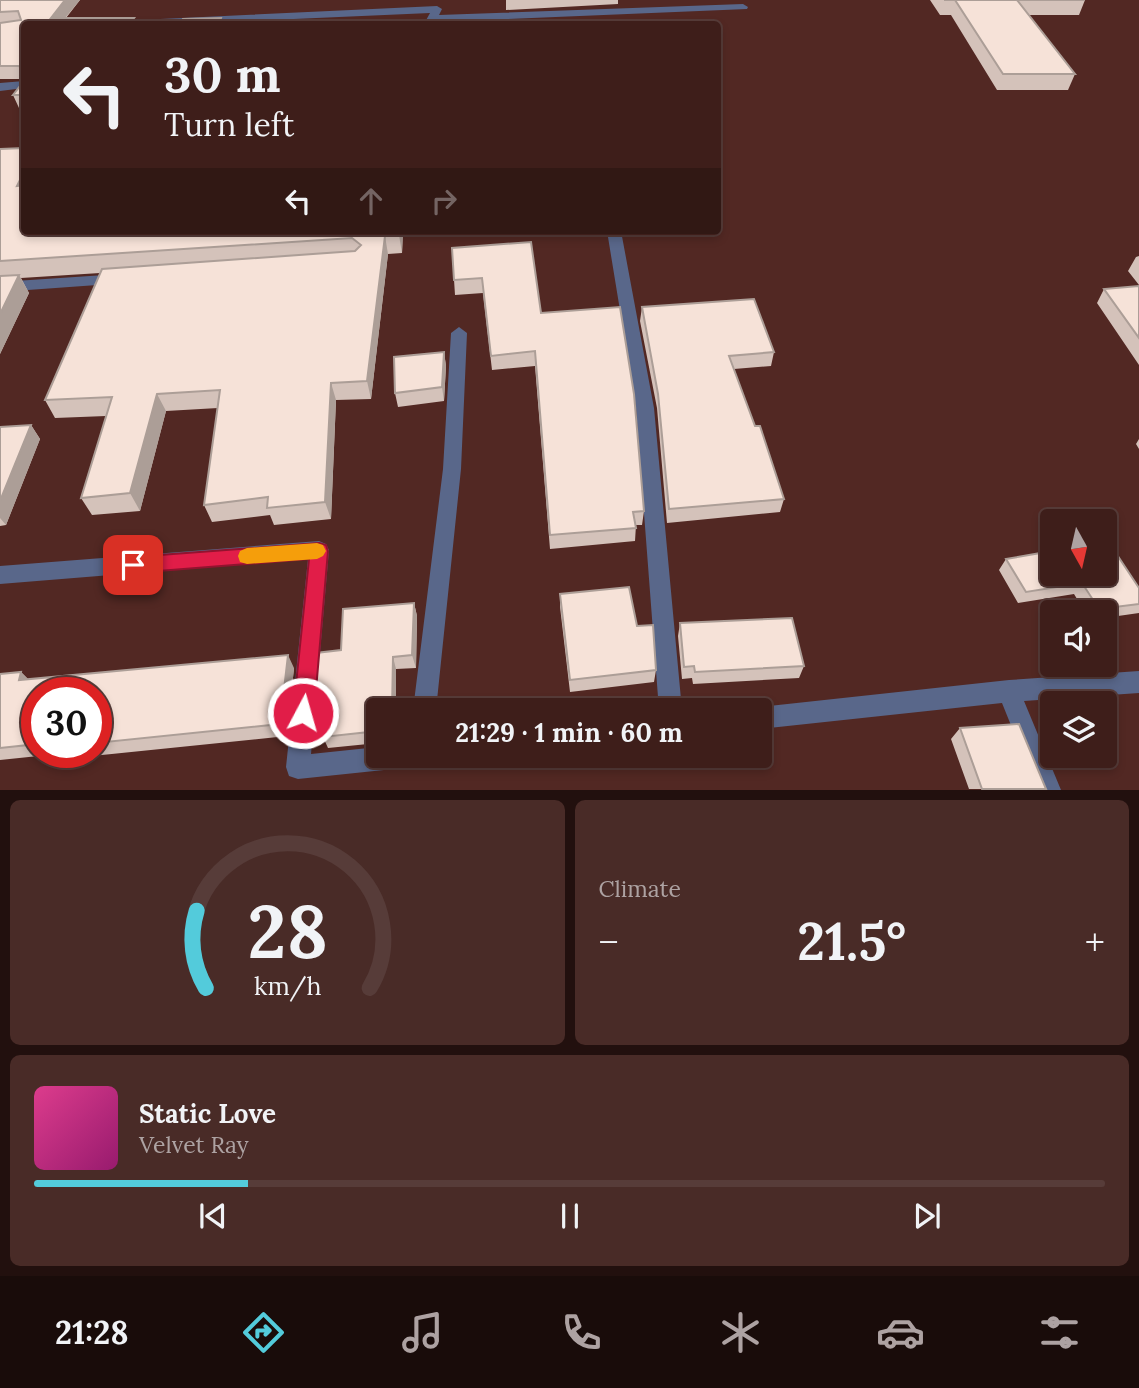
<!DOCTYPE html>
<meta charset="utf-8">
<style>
body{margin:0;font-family:Lora,serif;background:#492b27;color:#f1f3f6;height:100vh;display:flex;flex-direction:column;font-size:26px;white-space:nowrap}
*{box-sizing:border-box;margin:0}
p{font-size:23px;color:#ada2a2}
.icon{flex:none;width:38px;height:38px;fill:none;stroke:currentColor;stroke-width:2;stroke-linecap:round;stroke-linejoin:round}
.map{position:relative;height:790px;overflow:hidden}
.side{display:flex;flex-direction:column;gap:10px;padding:10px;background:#22100e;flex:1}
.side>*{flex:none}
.banner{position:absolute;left:21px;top:21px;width:700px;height:214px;border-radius:7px;box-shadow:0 4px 10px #0003,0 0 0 2px #573c39;background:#3e1e1a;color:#f1f3f6;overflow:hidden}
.needle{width:46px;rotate:172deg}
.controls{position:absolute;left:1040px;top:509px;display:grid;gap:14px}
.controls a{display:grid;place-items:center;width:77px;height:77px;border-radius:7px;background:#3e1e1a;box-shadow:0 4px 10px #0003,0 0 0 2px #573c39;font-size:35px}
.speed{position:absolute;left:21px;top:677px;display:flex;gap:14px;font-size:35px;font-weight:700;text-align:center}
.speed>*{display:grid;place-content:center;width:91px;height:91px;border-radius:50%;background:#3e1e1a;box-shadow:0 4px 10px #0003,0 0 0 2px #573c39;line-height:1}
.speed .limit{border:10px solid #d22;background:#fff;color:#111}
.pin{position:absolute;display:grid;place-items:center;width:60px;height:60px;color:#fff;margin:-30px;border-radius:14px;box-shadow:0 4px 10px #0006}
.me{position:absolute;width:77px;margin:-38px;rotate:6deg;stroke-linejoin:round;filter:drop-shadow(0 0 5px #0008)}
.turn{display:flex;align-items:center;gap:24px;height:147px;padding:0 28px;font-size:32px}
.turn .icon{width:91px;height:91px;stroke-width:2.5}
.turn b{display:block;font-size:49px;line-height:60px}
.lanes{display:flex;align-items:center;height:66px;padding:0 28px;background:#0003;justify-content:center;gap:35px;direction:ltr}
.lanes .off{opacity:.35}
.big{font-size:52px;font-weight:800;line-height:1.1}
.side .tile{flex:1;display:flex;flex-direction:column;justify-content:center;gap:10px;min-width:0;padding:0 24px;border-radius:10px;background:#492b27}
.side .dial{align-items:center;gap:0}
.dial svg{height:182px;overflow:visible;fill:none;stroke:#573c39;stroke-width:7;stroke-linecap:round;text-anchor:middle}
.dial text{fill:#f1f3f6;stroke:none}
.song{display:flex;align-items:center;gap:21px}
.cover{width:84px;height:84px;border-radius:10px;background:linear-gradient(135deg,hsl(330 70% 55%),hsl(320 70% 35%))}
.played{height:7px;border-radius:4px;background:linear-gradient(90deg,#53cbdb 20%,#573c39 20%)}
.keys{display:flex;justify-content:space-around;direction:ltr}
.heat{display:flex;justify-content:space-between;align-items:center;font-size:38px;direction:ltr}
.side .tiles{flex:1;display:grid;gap:10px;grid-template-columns:1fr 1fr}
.tile:last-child{grid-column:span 2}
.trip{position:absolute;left:366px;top:698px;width:406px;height:70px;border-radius:7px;background:#3e1e1a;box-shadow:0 4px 10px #0003,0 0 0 2px #573c39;font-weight:800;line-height:70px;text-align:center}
.tabs{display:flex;height:112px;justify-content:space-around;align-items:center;background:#190c0a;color:#ada2a2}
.tabs .icon{width:49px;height:49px}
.tabs .on{color:#53cbdb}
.tabs b{font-size:32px;color:#f1f3f6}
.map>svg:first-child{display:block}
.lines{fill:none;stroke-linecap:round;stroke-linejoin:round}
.street{fill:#59678a;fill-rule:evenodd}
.wall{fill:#d4c2ba;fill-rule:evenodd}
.shaded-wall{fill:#ac9e97}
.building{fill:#f6e2d8;stroke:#ac9e97;stroke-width:2}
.route{fill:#e11d48;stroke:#92132f;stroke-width:2}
.slow{fill:#f59e0b}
</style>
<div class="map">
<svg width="1139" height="790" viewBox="0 0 1139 790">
<rect width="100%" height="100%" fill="#522823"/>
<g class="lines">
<path class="street" d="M743,4L748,7L747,9L435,22L434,24H424L430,13L177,24H113L118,21L437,6L442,9L439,15Z
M24,81V88L0,91V83Z
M607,231H621L654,408L682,710H659L636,408Z
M120,274L128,279L125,283L0,292V282Z
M459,327L467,333L461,469L436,710H413L443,469L451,333Z
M319,541L326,544L329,550L311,754L378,747V756H415L411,764L403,768L298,779L289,776L286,767L308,559L0,584V566Z
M1139,671V693L1024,701L1061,790H1037L1002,703L760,729V710H752L760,707L1009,680Z"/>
</g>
<path class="wall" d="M0,0H80L66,18L24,24V79H0Z
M506,0H618V4L506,10Z
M930,0H1085L1079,15H1029L1075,74L1068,90H997L951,15H940Z
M24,81V108H19L13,95Z
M0,149L24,231H403L402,253L388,254L371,399L336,400L331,519L274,525L270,515L212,522L204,505L218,408L166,411L140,511L92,515L81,498L106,416L55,418L45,400L100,273L21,278L29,293L0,354Z
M718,198L720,204L718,223Z
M452,248L541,313L644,511L642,525H636L635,541L550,549L535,366L492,370L483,293L455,295Z
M1139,256V285L1128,271L1136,257Z
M1139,286V365L1097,303L1104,289Z
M642,307L774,352L771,366L734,369L755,426L784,499L780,512L667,523L657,408L640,321Z
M444,352L446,366L444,401L398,407L395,393Z
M31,425L40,439L6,525L0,526V427Z
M1139,439V449L1136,444Z
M1052,550V574L1139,588V613L1104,618V612H1085L1074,594L1018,603L999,570L1006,559L1050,552Z
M560,594L656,670L654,682L570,692L560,607Z
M414,603L417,616L416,668L396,669L378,710V743L328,748L323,737V732L316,733L310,721L341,650Z
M680,623L804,666L799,678L693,684L692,678L682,679L678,636Z
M294,668L287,736L53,760L48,755L0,760V674L21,672L28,679ZM37,693H96V752H37Z
M960,728L1046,789H969L951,739Z"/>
<path class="shaded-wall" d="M65,0H80L60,24L51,18Z
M134,18L136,24H129Z
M24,172V200L17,186Z
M399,231H403L402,253L399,235Z
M385,236L388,254L371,399L367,381Z
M19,275L29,293L0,354V314Z
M444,352L446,366L444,401L442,387Z
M331,383L336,400L331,519L325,502Z
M157,394L166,411L140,511L130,493Z
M31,425L40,439L6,525L0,518V501Z
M414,603L417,616L416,668L412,655Z
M288,655L294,668L287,736L280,724Z
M393,657L396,669V710H392Z
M21,672L33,684L19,680Z"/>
<path class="building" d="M0,0H65L51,18H134L129,24H24V67L18,66H0V23L21,20L18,11L0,12Z
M944,0H1085H1017L1075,74H1003L955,0Z
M221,18L219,24H182L183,19Z
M24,81V95H13Z
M24,148V172L17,186L24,185V231H399V235L385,236L367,381L331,383L325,502L267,508L268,497L204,505L220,390L157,394L130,493L81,498L112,397L45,400L102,269L355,251L361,245L352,238L0,261V149Z
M531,242L541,313L620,307L634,394L644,511L633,512L636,528L550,535L535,351L491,356L482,278L454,280L452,248Z
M19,275L0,314V276Z
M1139,286V338L1104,289Z
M754,299L774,352L729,356L755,426H760L784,499L669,509L658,394L642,307Z
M444,352L442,387L395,393L394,357Z
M31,425L0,501V427Z
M1104,535L1139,588V604L1099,609L1082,583L1026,592L1006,559L1052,551V574H1104Z
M629,587L637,626L653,625L656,670L570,680L560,594Z
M414,603L412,655L393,657L392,710H378V731L323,737L324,719L310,721L316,653L341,650L343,609Z
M792,618L804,666L695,672L694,666L684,667L680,623Z
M288,655L280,724L96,743V693H37V744L0,748V674L21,672L19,680Z
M1019,724L1046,789H982L960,728Z"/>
<path class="route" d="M319,543L326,545L328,551L314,713L311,720L303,723L296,720L293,713L309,559L133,573L126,571L124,565L126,559L133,557Z"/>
<path class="slow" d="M317,543L323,545L326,551L323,556L317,559L247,564L240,562L238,556L240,551L247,548Z"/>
</svg>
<div class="controls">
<a><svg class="needle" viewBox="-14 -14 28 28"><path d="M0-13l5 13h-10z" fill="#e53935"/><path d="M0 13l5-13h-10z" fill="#ada2a2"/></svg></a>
<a><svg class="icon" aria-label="sound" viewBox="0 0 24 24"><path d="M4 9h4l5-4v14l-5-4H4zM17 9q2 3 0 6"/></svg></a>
<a><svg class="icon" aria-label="layers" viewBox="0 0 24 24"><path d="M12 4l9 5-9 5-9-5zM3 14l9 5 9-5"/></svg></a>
</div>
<div class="speed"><div class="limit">30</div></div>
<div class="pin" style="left:133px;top:565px;background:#d93025"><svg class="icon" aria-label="arrive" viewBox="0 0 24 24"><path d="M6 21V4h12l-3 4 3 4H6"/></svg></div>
<svg class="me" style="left:303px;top:713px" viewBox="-20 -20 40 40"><circle r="17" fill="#e11d48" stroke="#fff" stroke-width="3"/><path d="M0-11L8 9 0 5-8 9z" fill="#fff"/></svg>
<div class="trip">21:29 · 1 min · 60 m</div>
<div class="banner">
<div class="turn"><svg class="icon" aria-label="left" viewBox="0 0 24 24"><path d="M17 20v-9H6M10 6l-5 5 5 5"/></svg><div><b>30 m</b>Turn left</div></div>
<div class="lanes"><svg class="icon" aria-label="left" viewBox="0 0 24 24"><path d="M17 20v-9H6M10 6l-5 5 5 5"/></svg><svg class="icon off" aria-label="ahead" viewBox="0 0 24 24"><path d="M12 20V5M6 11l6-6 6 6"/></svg><svg class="icon off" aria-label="right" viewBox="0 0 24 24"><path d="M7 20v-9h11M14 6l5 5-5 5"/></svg></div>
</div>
</div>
<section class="side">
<div class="tiles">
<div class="tile dial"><svg viewBox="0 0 100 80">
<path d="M14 69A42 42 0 1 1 86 69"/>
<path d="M14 69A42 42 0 0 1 10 35" stroke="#53cbdb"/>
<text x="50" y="56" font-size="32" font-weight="700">28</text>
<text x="50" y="72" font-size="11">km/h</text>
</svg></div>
<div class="tile"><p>Climate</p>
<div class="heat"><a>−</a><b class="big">21.5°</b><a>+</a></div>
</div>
<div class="tile">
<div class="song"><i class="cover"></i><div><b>Static Love</b><p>Velvet Ray</p></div></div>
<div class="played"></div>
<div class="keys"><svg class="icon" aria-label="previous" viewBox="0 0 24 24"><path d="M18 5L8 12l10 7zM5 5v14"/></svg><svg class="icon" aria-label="pause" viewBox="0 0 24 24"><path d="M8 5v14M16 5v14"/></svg><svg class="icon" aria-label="next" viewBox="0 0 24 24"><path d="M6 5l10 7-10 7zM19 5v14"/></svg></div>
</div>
</div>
</section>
<nav class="tabs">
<b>21:28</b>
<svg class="icon on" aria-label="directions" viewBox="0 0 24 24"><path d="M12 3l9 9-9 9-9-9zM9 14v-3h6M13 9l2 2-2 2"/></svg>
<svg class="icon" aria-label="music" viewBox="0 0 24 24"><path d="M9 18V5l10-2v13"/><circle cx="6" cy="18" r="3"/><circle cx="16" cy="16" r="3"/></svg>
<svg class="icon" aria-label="phone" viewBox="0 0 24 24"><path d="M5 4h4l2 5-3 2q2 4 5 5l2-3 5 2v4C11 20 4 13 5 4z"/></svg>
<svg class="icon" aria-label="climate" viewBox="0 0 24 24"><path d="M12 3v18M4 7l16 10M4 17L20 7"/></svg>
<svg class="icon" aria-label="car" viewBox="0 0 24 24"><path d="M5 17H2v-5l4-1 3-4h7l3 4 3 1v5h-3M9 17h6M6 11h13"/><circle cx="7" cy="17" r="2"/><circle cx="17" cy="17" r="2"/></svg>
<svg class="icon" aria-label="filters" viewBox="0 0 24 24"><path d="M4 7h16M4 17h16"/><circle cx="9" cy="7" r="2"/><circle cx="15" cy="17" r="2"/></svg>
</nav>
